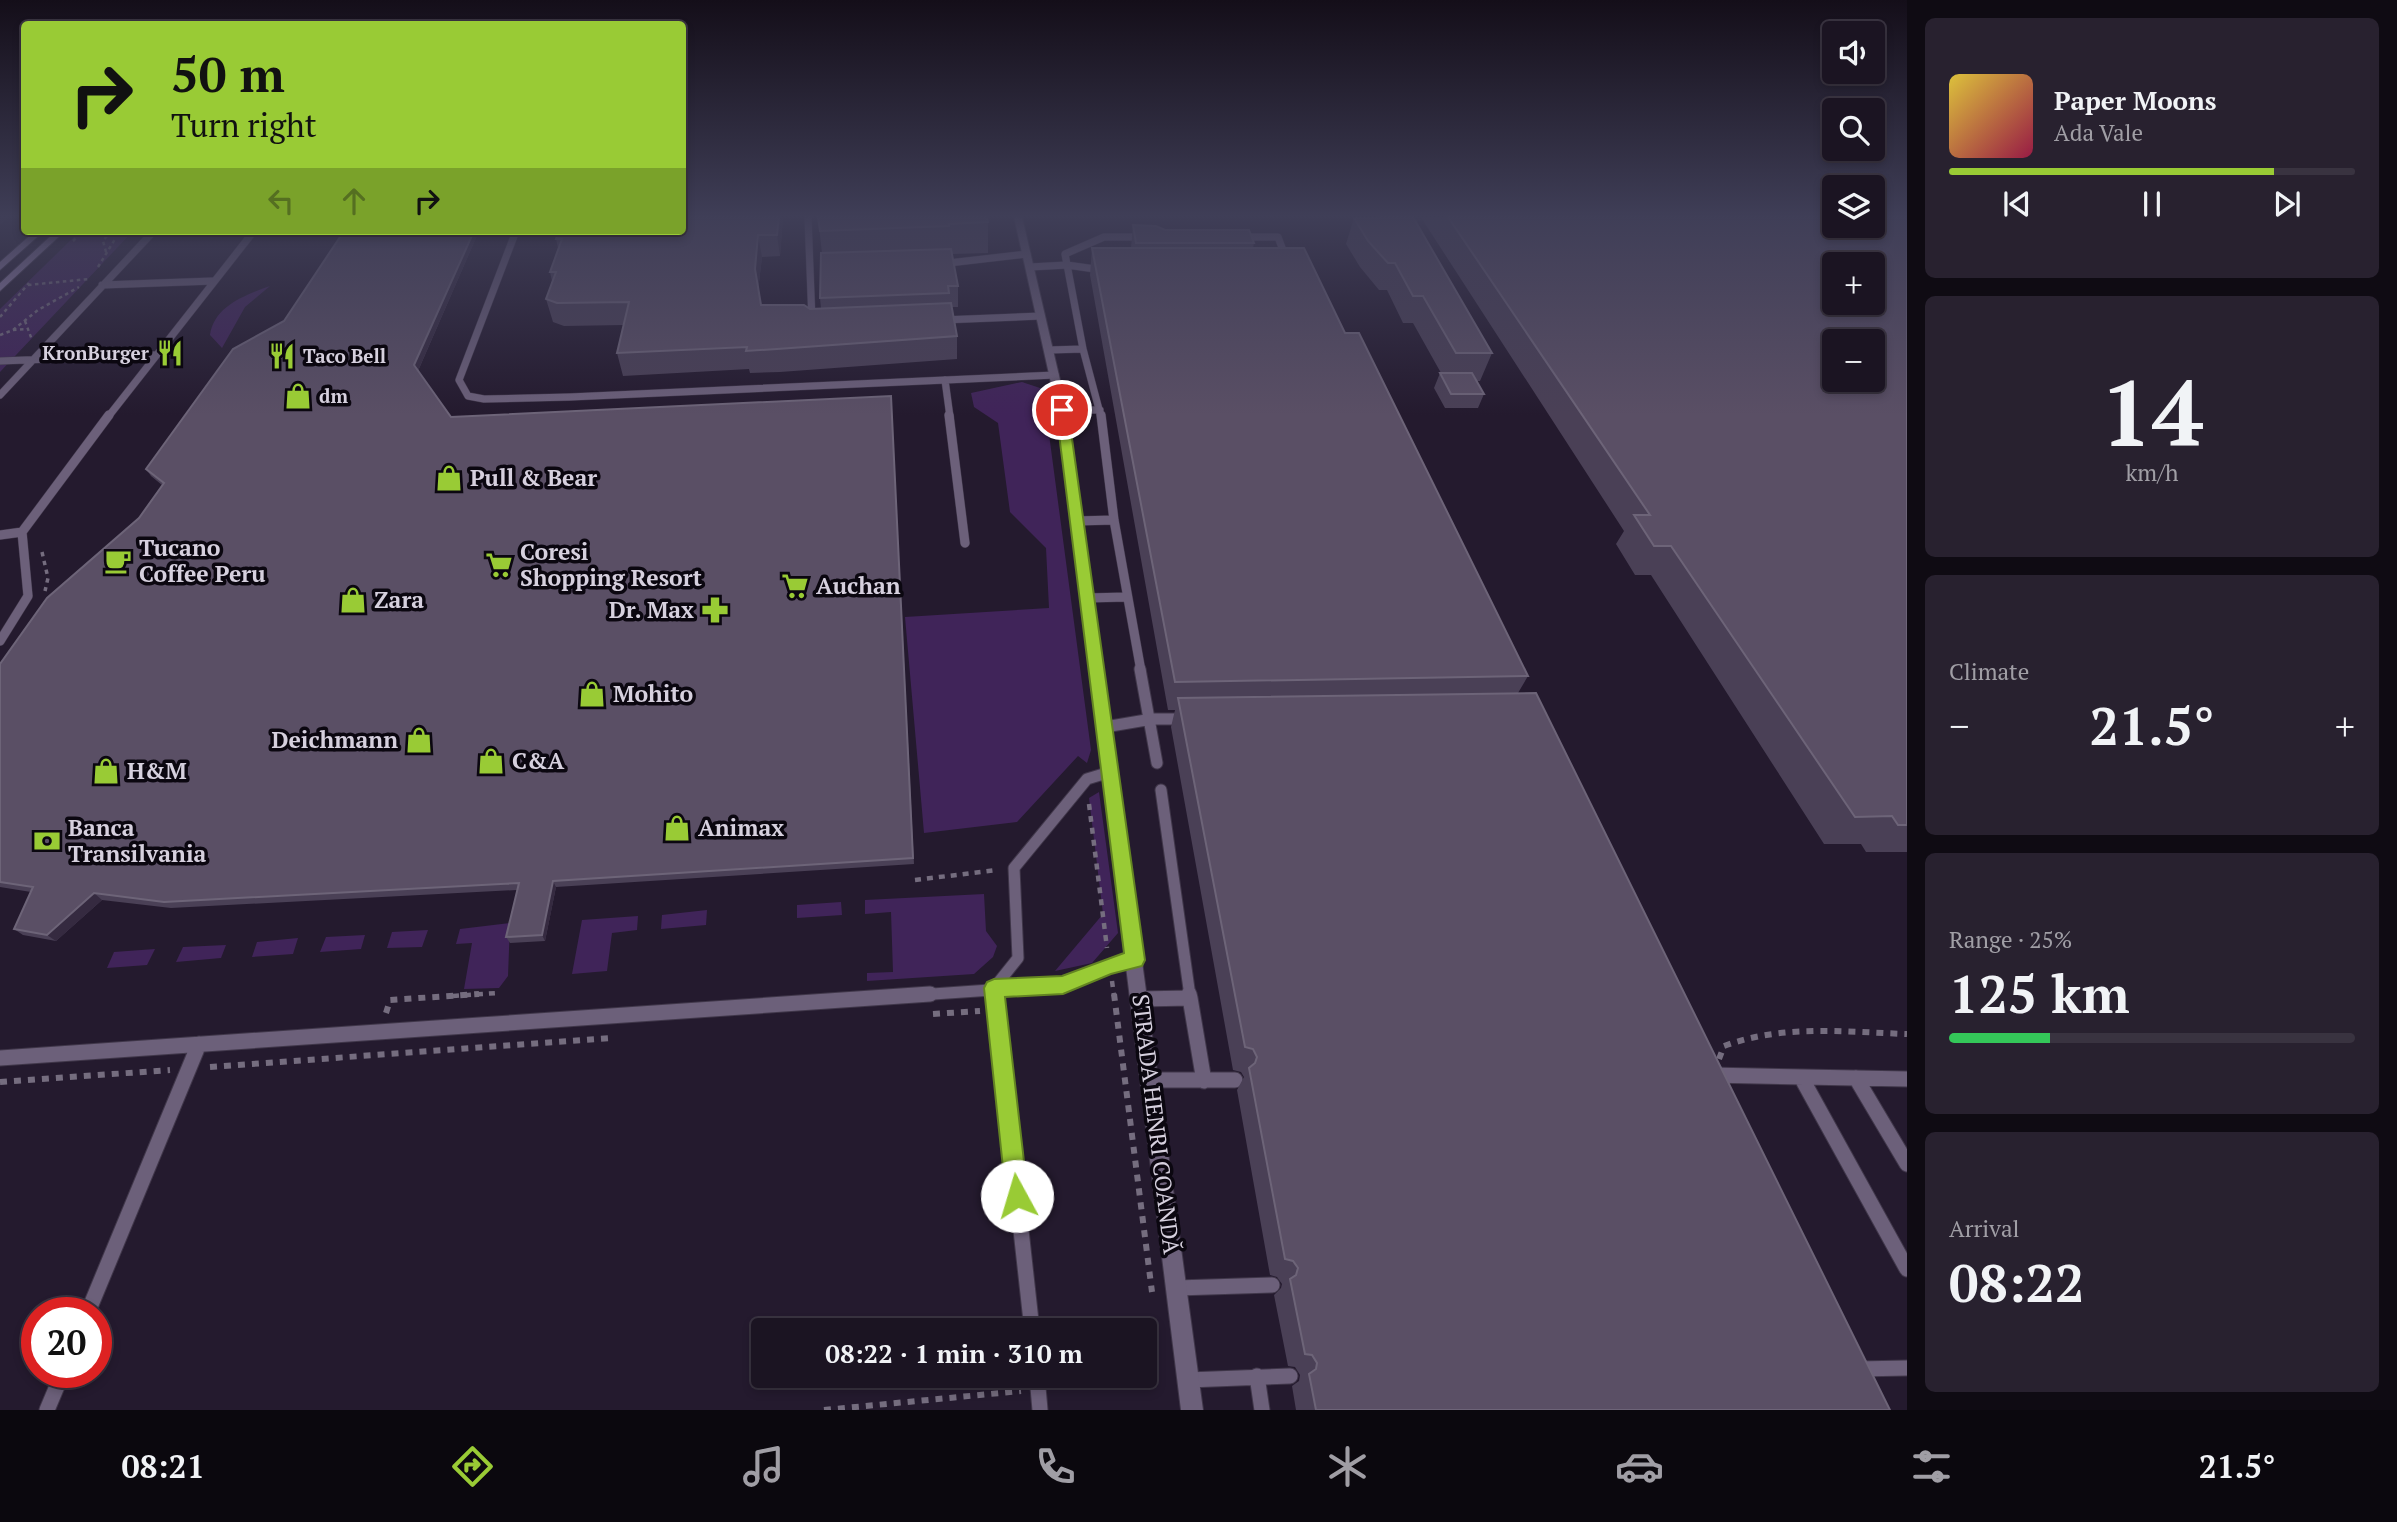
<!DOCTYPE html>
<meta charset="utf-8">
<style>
body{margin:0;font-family:"PT Serif",serif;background:#28212f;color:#f1f3f6;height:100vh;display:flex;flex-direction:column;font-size:26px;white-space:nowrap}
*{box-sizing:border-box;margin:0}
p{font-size:23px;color:#a09ea5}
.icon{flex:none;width:38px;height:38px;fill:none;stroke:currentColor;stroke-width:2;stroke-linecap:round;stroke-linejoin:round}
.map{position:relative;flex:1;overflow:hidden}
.details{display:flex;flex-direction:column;gap:18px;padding:18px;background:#0f0b13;width:490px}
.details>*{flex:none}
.top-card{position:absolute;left:21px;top:21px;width:665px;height:214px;border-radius:7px;box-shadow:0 4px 10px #0003,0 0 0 2px #393340;background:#99cb35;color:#111;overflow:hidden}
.fabs{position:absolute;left:1822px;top:21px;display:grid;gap:14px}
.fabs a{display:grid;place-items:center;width:63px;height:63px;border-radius:7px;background:#1b1422;box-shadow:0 4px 10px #0003,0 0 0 2px #393340;font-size:35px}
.speed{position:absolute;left:21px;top:1297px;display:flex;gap:14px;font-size:35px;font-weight:700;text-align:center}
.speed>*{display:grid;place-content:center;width:91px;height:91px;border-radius:50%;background:#1b1422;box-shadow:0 4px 10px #0003,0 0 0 2px #393340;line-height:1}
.speed .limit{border:10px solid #d22;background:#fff;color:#111}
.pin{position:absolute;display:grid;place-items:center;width:60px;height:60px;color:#fff;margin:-30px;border:4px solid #fff;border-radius:50%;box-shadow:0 2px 7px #0007}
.me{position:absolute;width:77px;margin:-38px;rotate:354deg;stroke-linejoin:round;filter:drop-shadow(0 0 5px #0008)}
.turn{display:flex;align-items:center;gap:24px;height:147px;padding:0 35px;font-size:32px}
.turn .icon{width:91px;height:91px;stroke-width:2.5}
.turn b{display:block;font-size:49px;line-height:60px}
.lanes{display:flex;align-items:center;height:66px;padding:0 35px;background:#0003;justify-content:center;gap:35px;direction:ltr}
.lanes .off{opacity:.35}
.big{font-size:52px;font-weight:600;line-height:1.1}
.details .card{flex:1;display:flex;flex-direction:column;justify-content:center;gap:10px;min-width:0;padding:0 24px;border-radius:10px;background:#28212f}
.details .dial{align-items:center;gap:0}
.dial b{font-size:91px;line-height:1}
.song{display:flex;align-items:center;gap:21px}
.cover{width:84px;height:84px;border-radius:10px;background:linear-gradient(135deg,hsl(50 70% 55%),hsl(340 70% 35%))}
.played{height:7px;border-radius:4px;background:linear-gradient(90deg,#99cb35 80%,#393340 80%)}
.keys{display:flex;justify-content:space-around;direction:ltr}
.heat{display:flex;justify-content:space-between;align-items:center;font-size:38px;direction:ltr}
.charge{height:10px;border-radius:5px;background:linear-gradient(90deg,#34c759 25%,#393340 0)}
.trip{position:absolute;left:751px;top:1318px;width:406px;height:70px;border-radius:7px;background:#1b1422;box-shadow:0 4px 10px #0003,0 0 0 2px #393340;font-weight:600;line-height:70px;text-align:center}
.tabs{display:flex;height:112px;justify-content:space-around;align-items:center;background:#0b080e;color:#a09ea5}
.tabs .icon{width:49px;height:49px}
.tabs .active{color:#99cb35}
.tabs b{font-size:32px;color:#f1f3f6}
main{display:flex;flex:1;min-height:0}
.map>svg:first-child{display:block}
.green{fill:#402459}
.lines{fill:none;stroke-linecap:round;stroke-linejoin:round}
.lane-far3-casing{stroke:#40374a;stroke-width:8}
.lane-far2-casing{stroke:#40374a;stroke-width:10}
.lane-far1-casing{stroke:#40374a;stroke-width:13}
.lane-casing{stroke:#40374a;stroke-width:17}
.street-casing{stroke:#40374a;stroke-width:2}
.secondary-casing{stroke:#40374a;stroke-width:2}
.path-far3{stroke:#756d7f;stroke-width:2.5;stroke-dasharray:3.5 3.5;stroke-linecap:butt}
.path-far2{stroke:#756d7f;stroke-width:3.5;stroke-dasharray:4.5 4.5;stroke-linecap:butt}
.path-far1{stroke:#756d7f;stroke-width:4.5;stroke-dasharray:6 6;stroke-linecap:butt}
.path{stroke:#756d7f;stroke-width:6;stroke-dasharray:7 7;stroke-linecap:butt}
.lane-far3{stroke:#6c607a;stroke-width:7}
.lane-far2{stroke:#6c607a;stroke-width:9}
.lane-far1{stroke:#6c607a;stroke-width:11}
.lane{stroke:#6c607a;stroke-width:15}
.street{fill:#6c607a;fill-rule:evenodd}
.secondary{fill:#9985af;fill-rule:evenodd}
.wall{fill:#4a4056}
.shaded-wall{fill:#352a40}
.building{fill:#5a4f65;stroke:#6d6478;stroke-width:2;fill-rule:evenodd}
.route{fill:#99cb35;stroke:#638422;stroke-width:2}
.labels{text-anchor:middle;stroke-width:7;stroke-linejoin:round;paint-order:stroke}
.far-poi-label{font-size:19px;font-weight:bold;fill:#d6d0de;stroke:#0b0710;text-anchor:start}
.poi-label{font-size:23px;font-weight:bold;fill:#d6d0de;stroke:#0b0710;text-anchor:start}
.street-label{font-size:23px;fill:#d6d0de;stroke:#0b0710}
</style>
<main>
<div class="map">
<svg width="1907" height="1410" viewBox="0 0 1907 1410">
<rect width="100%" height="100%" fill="#241a2e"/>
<path class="green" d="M80,231H133L0,372V309Z
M270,286L245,307L222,348L210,335C214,306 245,295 270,286Z
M1022,382L1043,389L1091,750L1087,763L1078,756L1017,822L924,833L905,617L1049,608L1046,548L1010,512L998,423L974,407L971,393Z
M1099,792L1118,933L1092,963L1055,971L1103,914L1089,798Z
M984,894L986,931L997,946L993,957L974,974L867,981V973L893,972L891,912L865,914V900Z
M841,902L842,915L797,918V905Z
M707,910L706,925L661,929L662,915Z
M638,916L637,930L612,933L607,971L572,974L582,920Z
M510,923L508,976L499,988L464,989L472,943L456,944L460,929Z
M428,930L422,947L387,948L392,932Z
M365,935L361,949L320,952L326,937Z
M298,938L293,954L252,957L257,942Z
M226,945L221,958L176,962L183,947Z
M155,949L147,965L107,968L114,952Z"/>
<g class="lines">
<g class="lane-far3-casing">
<path id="lane-far3" d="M808,217L812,321
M516,231L459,380L468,396L484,399L570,397L1055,375
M1239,237H1278L1287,261
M940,264L1027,254
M1030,267L1067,265L1102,270
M102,285L213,281
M942,320L1041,316
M1049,350L1083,349
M0,361L154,355
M945,380L950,417
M0,395L154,231
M1062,410H1100
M108,417L254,231
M1101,417L1083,349L1065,254L1104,237H1143"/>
</g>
<g class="lane-far2-casing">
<path id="lane-far2" d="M949,415L965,543
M1101,415L1114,520L1141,671
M1076,521L1114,520
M0,535L22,532
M1086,598L1127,597
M0,641L28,596L22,532L109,415"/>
</g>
<g class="lane-far1-casing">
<path id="lane-far1" d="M1140,669L1157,763
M1105,727L1152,719H1185
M1161,790L1190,996
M904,996L1063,985L1110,965L1135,960
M995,996L994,988L1018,958L1014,868L1087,779L1110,772"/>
</g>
<g class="lane-casing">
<path id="lane" d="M995,994L1032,1330
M1190,998L1204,1081
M1140,999L1190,998L1189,994
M0,1058L930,994
M1710,1075L1907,1079
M1801,1077L1907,1269
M1856,1078L1907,1164
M1150,1080H1235
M1177,1288L1272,1285
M88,1312L199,1044
M1858,1369L1907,1368
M1037,1376L1040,1410
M1257,1376L1262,1410
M1188,1380L1290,1376
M47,1410L63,1372"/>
</g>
<g class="street-casing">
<path id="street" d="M1014,217H1022L1067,410L1203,1410H1181L1057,410Z"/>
</g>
<g class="secondary-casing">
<path id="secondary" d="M35,231H44L0,270V262Z
M56,231H65L0,291V283Z"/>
</g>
<path class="path-far3" d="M73,241L83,231
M106,252L103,241L111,231
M98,267L115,239L114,231
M28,285L89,279
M0,317L29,283
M25,321L32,340
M13,330L28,329
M0,335L13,330L38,310L79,287"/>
<path class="path-far2" d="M42,552L48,578L45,591"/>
<path class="path-far1" d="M1089,804L1107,948
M915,880L997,870
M1112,981L1114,996
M453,996L497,993"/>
<path class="path" d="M1114,994L1152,1292
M386,1013L390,1000L479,994
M933,1014L980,1011
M1719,1059L1724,1046C1784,1024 1845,1032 1907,1034
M210,1067L610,1038
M0,1082L170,1070
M824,1410L1021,1391"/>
<use href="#lane-far3" class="lane-far3"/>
<use href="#lane-far2" class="lane-far2"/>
<use href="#lane-far1" class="lane-far1"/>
<use href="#lane" class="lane"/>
<use href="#street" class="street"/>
<use href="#secondary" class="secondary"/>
</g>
<path class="wall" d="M783,217L780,256L762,257L758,290L761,305L810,309L821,308L820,298L822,253L818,217L988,222V253L952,254L958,286V307H952L957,336V359L780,372L750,373L749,369L623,376L617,353L624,325L564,326L553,322L546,299L552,281L550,272L558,248L556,239L557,236H554L553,231H682Z
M1358,217H1907V852H1866L1861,844H1824L1651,575H1635L1616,544L1624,531L1422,219L1416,222L1492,353L1480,381H1477L1484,394L1478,408H1445L1434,388L1440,373H1441L1413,323H1403L1387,290H1379L1360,267L1346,244L1354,218H1358Z
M1133,225L1254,243L1253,248L1345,333L1528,676L1518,693L1890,1410H1296L1292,1386L1299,1381L1300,1375L1295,1367L1288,1366L1274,1295L1281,1288L1282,1284L1277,1277L1270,1275L1237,1090L1244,1077L1241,1072L1233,1070L1171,727L1175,710H1168L1090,275L1092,248H1131Z
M479,231L418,371L451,417L891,396L914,864L556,887L545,941L510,943L506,937L517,890L171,908L102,900L56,941L23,935L14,929L31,892L0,887V664L139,518L162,485L151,476L146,469L284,321Z"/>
<path class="shaded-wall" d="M0,217H9L0,225Z
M779,217H783L780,256L777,235Z
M1404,217H1423L1422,219L1399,233Z
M474,231H479L417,373L414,365Z
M758,235L762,257L758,291L755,269Z
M553,881L556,887L545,941L542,935Z
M94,893L102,900L56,941L47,935Z"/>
<path class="building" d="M682,217H779L777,235H758L755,269L761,305H804L810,309L951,303L957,336L777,349L746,351L747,347L617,353L629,302L557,303L546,299L556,272H550L562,239H556L559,231H682Z
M818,217H987L988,222L949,224V226L820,231Z
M1380,217H1413L1492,353H1456L1423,296H1413L1395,263H1388L1368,241L1354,218H1381Z
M1448,217H1834V226H1872V217H1907V825H1898L1892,816L1855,817L1671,546H1654L1634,515H1650ZM1834,264H1872V303H1834ZM1834,341H1872V380H1834Z
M1133,225L1156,226L1165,230H1249L1254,243H1136Z
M344,231H474L414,365L451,417L891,396L913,858L553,881L542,935L506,937L519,883L164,902L94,893L47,935L14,929L33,887L0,882V664L47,598L139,518L164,483L146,469L233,349L284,321Z
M1092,248H1304L1345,333H1359L1528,676L1175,682Z
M951,249L958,286H948L949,293L820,298L821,253Z
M1440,373H1472L1484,394H1451Z
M1536,693L1890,1410H1316L1309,1374L1316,1369L1317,1363L1312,1355L1305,1354L1290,1279L1296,1275L1298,1268L1293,1261L1285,1259L1249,1068L1255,1063L1257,1057L1253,1049L1245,1047L1178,698Z"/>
<linearGradient id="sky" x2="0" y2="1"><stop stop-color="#140e19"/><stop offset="0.52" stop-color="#3f3e57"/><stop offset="1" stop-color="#3f3e57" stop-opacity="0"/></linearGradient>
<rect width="1907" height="415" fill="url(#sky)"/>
<path class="route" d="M1062,406L1068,410L1145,960L1142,966L1111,974L1063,994L1005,997L1028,1196L1025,1204L1017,1208L1009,1204L1006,1196L984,988L987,982L994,979L1062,976L1124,953L1056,410Z"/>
<defs>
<g id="restaurant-bare" transform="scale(2.1)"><path d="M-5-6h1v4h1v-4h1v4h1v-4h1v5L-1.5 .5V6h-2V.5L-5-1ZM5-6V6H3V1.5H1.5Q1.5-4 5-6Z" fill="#99cb35" stroke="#0b0710" stroke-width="2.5" paint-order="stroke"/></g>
<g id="shop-bare" transform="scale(2.1)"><path d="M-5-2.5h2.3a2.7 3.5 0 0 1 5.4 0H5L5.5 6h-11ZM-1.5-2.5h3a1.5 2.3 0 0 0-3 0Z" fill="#99cb35" stroke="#0b0710" stroke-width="2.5" paint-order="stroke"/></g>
<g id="cafe-bare" transform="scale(2.1)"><path d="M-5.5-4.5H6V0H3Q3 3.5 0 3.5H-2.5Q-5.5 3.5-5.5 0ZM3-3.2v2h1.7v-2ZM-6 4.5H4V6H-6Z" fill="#99cb35" stroke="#0b0710" stroke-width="2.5" paint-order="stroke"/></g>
<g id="supermarket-bare" transform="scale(2.1)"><path d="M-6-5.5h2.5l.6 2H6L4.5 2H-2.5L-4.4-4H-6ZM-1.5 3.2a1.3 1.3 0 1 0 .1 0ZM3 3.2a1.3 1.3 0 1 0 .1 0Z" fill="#99cb35" stroke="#0b0710" stroke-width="2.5" paint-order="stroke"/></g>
<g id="pharmacy-bare" transform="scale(2.1)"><path d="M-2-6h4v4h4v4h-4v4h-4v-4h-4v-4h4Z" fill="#99cb35" stroke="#0b0710" stroke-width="2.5" paint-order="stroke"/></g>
<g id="bank-bare" transform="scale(2.1)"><path d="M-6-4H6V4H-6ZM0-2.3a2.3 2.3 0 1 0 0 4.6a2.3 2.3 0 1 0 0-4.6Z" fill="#99cb35" stroke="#0b0710" stroke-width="2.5" paint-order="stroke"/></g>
</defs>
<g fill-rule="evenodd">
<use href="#restaurant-bare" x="170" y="353"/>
<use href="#restaurant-bare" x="282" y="356"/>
<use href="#shop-bare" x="298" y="396"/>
<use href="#shop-bare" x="449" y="478"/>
<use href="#cafe-bare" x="118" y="561"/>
<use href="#supermarket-bare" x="499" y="565"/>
<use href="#supermarket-bare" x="795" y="586"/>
<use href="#shop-bare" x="353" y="600"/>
<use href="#pharmacy-bare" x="715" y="610"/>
<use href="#shop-bare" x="592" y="694"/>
<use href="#shop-bare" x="419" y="740"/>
<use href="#shop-bare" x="491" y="761"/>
<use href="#shop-bare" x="106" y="771"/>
<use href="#shop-bare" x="677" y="828"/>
<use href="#bank-bare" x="47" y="841"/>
</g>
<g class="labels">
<g class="far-poi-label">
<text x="149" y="360" text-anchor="end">KronBurger</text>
<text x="303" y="363">Taco Bell</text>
<text x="319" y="403">dm</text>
</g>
<g class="poi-label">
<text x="470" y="486">Pull &amp; Bear</text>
<text x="139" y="556">Tucano<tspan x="139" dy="26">Coffee Peru</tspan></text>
<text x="520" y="560">Coresi<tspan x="520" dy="26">Shopping Resort</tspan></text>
<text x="816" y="594">Auchan</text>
<text x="374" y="608">Zara</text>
<text x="694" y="618" text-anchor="end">Dr. Max</text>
<text x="613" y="702">Mohito</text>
<text x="398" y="748" text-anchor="end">Deichmann</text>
<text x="512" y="769">C&amp;A</text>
<text x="127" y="779">H&amp;M</text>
<text x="68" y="836">Banca<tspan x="68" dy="26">Transilvania</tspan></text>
<text x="698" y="836">Animax</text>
</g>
<g class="street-label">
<text transform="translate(1156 1124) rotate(83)" y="8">STRADA HENRI COANDĂ</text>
</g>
</g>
</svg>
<div class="fabs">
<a><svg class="icon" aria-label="sound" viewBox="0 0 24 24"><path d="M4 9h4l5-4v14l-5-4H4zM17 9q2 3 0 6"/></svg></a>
<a><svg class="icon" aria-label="search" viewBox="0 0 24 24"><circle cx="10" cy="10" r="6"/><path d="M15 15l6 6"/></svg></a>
<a><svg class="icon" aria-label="layers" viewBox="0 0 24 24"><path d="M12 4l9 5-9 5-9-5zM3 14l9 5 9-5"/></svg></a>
<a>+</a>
<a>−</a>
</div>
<div class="speed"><div class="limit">20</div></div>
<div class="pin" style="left:1062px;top:410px;background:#d93025"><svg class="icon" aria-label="arrive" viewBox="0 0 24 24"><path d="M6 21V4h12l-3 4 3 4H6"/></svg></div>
<svg class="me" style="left:1017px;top:1196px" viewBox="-20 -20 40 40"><circle r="19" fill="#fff"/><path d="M0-13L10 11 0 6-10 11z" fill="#99cb35"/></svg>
<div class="trip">08:22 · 1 min · 310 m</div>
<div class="top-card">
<div class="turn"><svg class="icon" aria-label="right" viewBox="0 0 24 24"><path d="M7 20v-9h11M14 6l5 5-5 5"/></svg><div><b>50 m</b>Turn right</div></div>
<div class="lanes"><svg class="icon off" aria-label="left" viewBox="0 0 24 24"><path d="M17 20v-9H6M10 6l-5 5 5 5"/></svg><svg class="icon off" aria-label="ahead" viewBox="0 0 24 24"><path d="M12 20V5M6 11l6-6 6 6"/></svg><svg class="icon" aria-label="right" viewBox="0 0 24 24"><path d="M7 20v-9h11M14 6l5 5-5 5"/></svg></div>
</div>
</div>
<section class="details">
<div class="card">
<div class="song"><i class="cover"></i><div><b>Paper Moons</b><p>Ada Vale</p></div></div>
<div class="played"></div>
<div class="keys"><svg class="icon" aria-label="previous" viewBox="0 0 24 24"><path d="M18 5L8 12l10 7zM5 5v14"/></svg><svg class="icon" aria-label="pause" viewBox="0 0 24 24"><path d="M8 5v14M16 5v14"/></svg><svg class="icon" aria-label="next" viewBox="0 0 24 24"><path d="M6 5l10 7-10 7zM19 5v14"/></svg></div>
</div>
<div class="card dial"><b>14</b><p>km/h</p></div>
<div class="card"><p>Climate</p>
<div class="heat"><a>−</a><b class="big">21.5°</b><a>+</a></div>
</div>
<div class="card"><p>Range · 25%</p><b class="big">125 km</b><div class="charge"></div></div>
<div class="card"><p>Arrival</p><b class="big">08:22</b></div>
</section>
</main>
<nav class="tabs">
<b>08:21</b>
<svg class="icon active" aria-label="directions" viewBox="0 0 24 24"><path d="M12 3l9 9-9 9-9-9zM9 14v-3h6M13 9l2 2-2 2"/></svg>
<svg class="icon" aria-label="music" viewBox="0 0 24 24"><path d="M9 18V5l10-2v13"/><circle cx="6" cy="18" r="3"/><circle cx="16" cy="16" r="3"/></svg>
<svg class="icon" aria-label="phone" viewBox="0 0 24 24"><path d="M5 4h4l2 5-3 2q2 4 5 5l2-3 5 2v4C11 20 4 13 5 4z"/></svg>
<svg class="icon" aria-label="climate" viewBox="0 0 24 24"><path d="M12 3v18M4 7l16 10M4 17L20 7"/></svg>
<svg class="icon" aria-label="car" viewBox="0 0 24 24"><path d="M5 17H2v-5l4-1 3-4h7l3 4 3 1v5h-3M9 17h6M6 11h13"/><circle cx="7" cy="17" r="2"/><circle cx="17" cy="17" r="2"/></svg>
<svg class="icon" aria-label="filters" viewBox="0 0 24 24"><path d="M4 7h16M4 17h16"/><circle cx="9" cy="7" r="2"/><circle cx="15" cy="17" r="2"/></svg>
<b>21.5°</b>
</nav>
